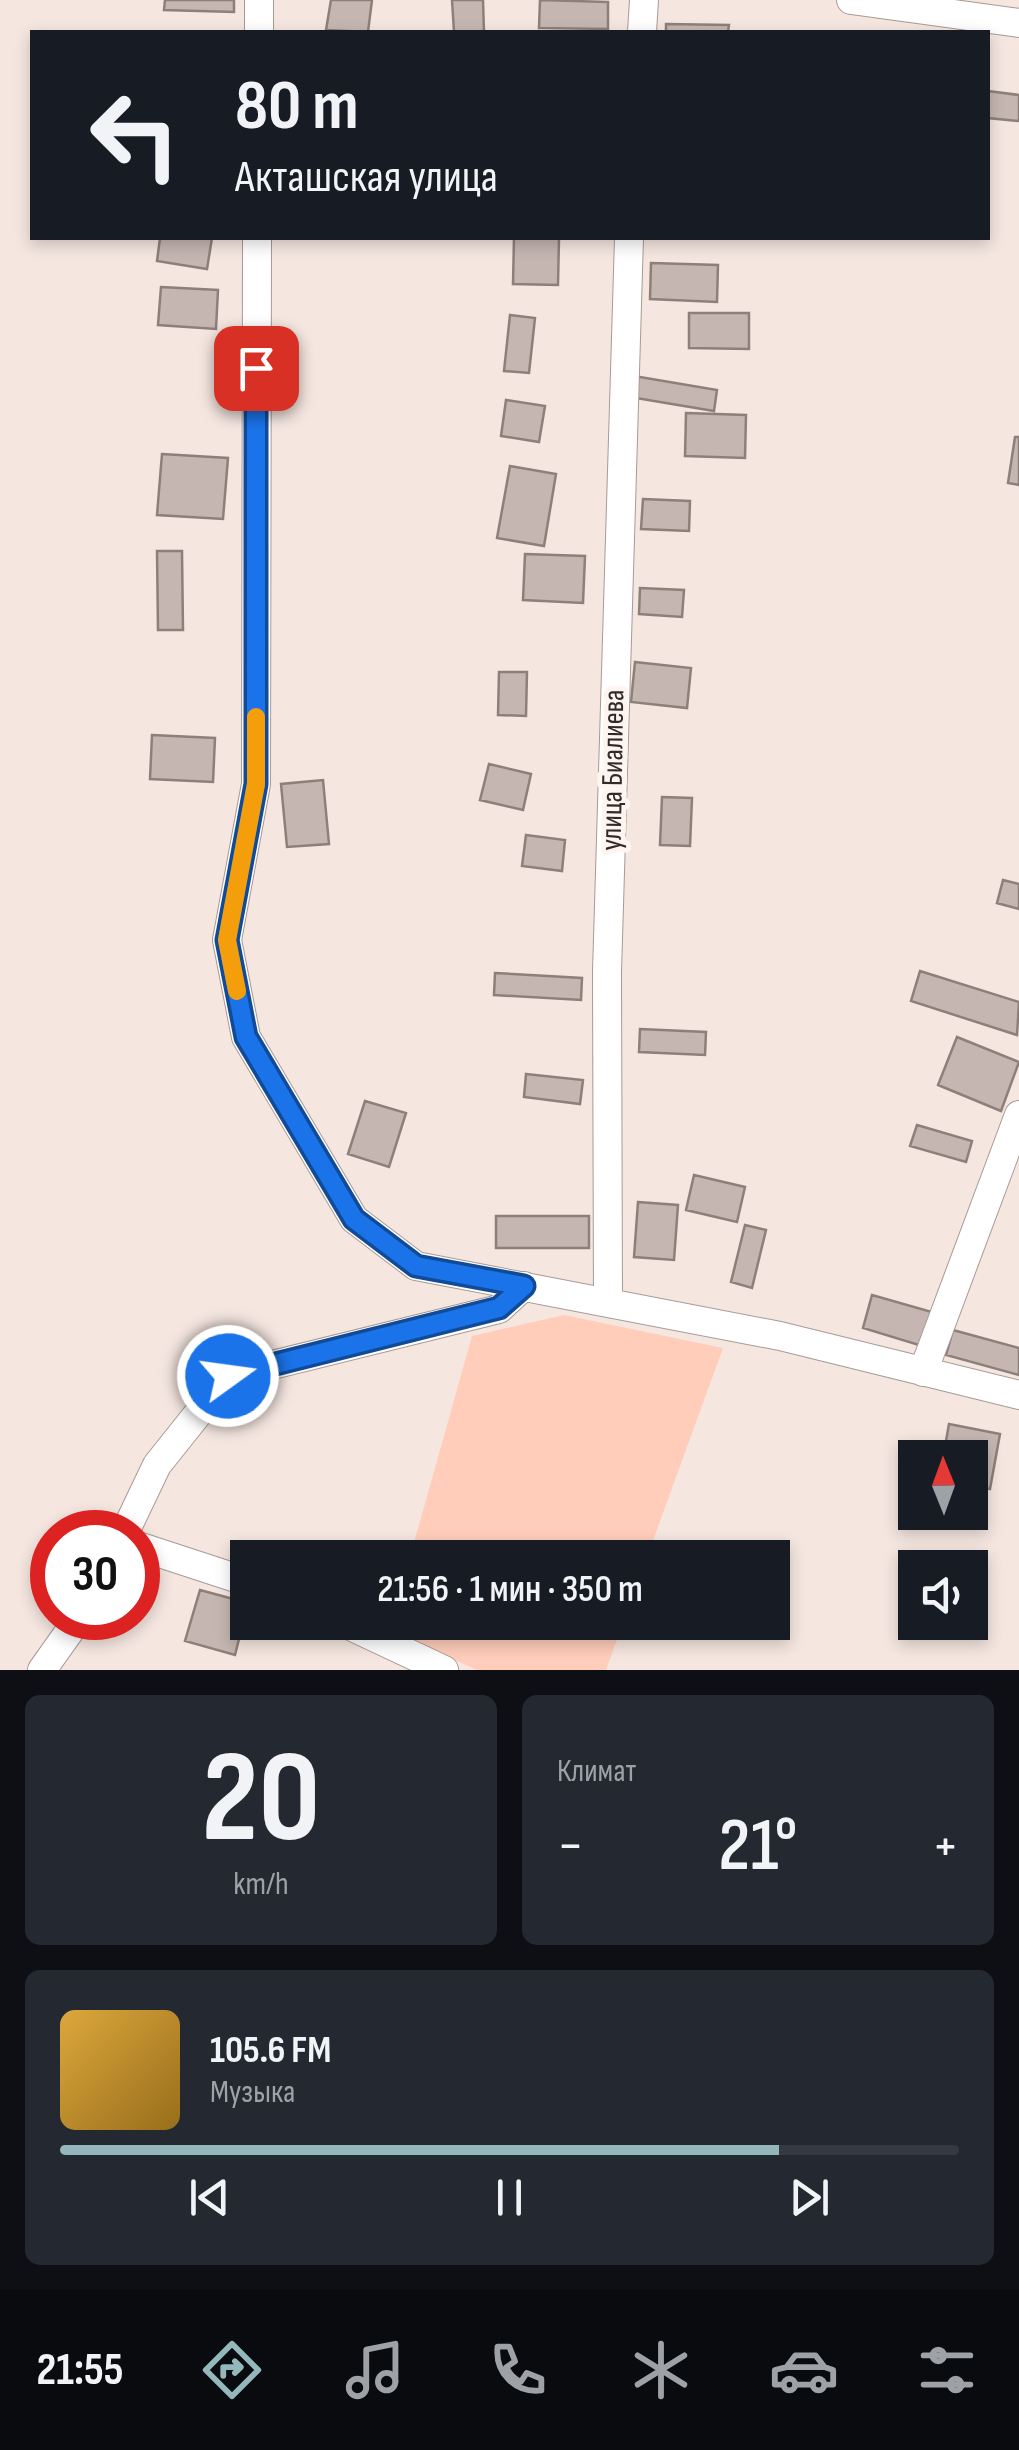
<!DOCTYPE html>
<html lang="ru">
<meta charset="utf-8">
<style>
body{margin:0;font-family:"Sofia Sans Condensed",sans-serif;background:#242831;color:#f1f3f6;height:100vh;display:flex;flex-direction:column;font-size:38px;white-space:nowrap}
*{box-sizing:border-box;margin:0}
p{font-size:32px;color:#9ea1a6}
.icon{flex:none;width:55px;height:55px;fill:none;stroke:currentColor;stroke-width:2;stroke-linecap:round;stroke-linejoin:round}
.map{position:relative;height:1670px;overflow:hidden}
.details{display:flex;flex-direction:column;gap:25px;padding:25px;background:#0d0f14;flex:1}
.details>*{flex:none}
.banner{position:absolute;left:30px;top:30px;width:960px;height:210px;border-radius:0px;box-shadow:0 5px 15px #0003;background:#171b24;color:#f1f3f6;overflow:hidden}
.needle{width:65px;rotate:359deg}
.fabs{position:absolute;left:898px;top:1440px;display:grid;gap:20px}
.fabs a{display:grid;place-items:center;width:90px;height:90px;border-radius:0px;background:#171b24;box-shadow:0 5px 15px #0003;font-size:50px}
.speed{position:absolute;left:30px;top:1510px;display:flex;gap:20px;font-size:50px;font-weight:700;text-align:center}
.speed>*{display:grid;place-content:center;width:130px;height:130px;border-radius:50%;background:#171b24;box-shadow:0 5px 15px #0003;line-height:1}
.speed .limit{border:15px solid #d22;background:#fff;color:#111}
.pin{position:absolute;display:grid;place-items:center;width:85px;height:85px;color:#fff;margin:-42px;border-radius:20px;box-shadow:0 5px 15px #0006}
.me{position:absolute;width:110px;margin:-55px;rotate:76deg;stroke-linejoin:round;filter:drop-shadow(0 0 8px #0008)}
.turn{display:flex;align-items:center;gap:35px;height:210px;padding:0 40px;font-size:45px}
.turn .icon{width:130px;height:130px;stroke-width:2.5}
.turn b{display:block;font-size:70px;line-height:85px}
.big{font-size:75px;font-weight:600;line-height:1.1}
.details .widget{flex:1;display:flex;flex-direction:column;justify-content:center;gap:15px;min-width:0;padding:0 35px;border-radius:15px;background:#242831}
.details .dial{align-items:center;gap:0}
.dial b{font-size:130px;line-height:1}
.song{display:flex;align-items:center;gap:30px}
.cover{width:120px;height:120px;border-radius:15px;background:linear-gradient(135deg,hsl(40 70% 55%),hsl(40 70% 35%))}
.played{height:10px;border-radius:5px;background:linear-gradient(90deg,#93b7ba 80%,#363941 80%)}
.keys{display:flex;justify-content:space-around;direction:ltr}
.heat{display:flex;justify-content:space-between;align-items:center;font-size:55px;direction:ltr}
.details .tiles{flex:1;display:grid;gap:25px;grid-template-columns:1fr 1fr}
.widget:last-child{grid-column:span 2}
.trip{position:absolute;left:230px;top:1540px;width:560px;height:100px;border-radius:0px;background:#171b24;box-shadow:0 5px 15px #0003;font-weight:600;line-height:100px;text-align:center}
.tab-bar{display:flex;height:160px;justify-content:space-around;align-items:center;background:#090b0e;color:#9ea1a6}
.tab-bar .icon{width:70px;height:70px}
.tab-bar .selected{color:#93b7ba}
.tab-bar b{font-size:45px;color:#f1f3f6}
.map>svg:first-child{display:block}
.green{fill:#ffcdba}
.building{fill:#c5b6b1;stroke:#8d807b;stroke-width:2.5}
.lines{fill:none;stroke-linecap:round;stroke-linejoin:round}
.minor-casing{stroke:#a89a95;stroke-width:30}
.minor{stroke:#fff;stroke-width:28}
.route-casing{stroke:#114b97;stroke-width:25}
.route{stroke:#1a73e8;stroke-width:18}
.slow{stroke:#f59e0b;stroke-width:18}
.labels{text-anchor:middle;stroke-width:10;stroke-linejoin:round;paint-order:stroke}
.street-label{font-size:30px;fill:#302b29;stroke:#fef5f1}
</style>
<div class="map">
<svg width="1019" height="1670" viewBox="0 0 1019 1670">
<rect width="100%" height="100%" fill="#f5e6e0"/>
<path class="green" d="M564,1315L723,1348L647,1557H410L472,1336Z
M391,1622L623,1623L606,1670H477L389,1630Z"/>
<path class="building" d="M165,0H234V12L164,10Z
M331,0H372L368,32L326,30Z
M452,0H483L484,32H454Z
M540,0L608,2V29L539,28Z
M666,24L729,25L728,32H666Z
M988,91L1019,95V121L988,118Z
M160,238H212L207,269L157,261Z
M514,238H559L558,285L513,284Z
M651,263L718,265L717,302L650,299Z
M161,287L218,290L216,329L158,325Z
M689,313H749V349L689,348Z
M510,315L535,318L529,373L504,371Z
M634,376L717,390L714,411L630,397Z
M506,400L545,406L539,442L501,436Z
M686,413L746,415L745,458L685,456Z
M1015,437H1019V485L1008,483Z
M162,454L228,458L223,519L157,515Z
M510,466L556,474L544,546L497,538Z
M643,499L690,501L689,531L641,529Z
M157,551H182L183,630H158Z
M525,554L585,556L583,603L523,600Z
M640,588L684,590L682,617L639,614Z
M635,662L691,668L687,708L631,702Z
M499,672H527L526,716L498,715Z
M152,735L215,738L213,782L150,779Z
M489,764L531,774L523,810L480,800Z
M323,780L329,844L287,847L281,784Z
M662,797L692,798L690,846L660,845Z
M526,835L565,840L562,871L522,866Z
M1003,880L1019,884V909L997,903Z
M920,971L1019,1002L1017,1035L911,1001Z
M495,973L582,978L581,1000L494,995Z
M640,1029L706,1032L705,1055L639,1052Z
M957,1037L1019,1062L1001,1111L938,1085Z
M526,1074L583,1080L580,1104L524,1097Z
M365,1101L406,1113L389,1167L348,1154Z
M917,1125L972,1141L966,1162L910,1146Z
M694,1175L745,1187L737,1222L686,1210Z
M638,1202L678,1205L674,1260L634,1257Z
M496,1216H589V1248H496Z
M745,1225L766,1230L752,1288L731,1282Z
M872,1295L932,1312L922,1346L863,1328Z
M953,1330L1019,1348V1375L946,1355Z
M949,1424L1000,1434L990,1489L970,1485V1458H943Z
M200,1590L248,1603L235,1655L185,1641Z"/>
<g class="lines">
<g class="minor-casing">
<path id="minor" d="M851,0L1019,23
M259,32V0
M642,32L644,0
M257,238L256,784L227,940L246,1037L354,1219L416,1266L780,1336L1019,1395
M608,1303L607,972L629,238
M923,1372L1019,1115
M125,1532L157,1465L228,1376L499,1309L524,1286
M138,1546L248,1582
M342,1622L444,1670
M42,1670L79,1618"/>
</g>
<use href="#minor" class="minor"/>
</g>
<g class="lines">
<g class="route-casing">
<path id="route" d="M228,1376L499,1308L524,1286L416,1266L354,1219L246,1037L227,940L256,784V368"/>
</g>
<use href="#route" class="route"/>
<path class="slow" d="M237,991L227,940L256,784V717"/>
</g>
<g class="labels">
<g class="street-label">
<text transform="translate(612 770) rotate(-89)" y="10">улица Биалиева</text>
</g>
</g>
</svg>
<div class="fabs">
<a><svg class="needle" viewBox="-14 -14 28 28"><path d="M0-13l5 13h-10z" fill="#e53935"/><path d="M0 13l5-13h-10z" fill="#9ea1a6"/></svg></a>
<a><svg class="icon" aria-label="sound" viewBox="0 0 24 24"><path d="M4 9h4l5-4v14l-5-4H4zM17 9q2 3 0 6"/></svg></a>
</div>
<div class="speed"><div class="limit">30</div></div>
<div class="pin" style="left:256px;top:368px;background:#d93025"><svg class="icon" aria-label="arrive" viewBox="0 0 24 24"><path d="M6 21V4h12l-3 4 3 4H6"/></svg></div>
<svg class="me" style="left:228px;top:1376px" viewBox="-20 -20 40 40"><circle r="17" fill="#1a73e8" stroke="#fff" stroke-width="3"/><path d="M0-11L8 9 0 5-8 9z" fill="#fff"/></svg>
<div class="trip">21:56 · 1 мин · 350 m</div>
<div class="banner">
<div class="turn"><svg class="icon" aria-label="left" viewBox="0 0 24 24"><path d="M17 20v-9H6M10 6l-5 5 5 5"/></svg><div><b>80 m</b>Акташская улица</div></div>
</div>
</div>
<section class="details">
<div class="tiles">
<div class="widget dial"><b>20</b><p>km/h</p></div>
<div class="widget"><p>Климат</p>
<div class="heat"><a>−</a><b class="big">21°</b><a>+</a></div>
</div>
<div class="widget">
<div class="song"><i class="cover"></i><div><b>105.6 FM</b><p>Музыка</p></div></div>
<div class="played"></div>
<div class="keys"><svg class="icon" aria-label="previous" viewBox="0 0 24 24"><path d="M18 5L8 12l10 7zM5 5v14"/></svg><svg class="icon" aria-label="pause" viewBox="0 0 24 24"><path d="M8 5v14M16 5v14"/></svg><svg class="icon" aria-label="next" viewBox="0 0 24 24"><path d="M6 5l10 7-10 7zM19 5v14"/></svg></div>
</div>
</div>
</section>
<nav class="tab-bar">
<b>21:55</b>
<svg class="icon selected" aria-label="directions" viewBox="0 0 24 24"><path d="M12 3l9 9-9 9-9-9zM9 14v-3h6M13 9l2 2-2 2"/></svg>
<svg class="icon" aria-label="music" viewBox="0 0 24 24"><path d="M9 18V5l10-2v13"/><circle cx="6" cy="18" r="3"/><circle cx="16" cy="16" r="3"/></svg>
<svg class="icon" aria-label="phone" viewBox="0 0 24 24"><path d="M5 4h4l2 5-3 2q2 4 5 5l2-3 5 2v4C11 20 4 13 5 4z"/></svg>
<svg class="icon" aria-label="climate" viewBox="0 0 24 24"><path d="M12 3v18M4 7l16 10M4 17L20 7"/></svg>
<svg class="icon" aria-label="car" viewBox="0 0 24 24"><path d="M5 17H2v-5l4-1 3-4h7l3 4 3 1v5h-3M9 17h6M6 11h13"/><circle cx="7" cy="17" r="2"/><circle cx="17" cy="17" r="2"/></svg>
<svg class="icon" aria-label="filters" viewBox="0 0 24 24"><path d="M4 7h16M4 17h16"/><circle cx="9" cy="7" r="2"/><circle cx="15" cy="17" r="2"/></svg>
</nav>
